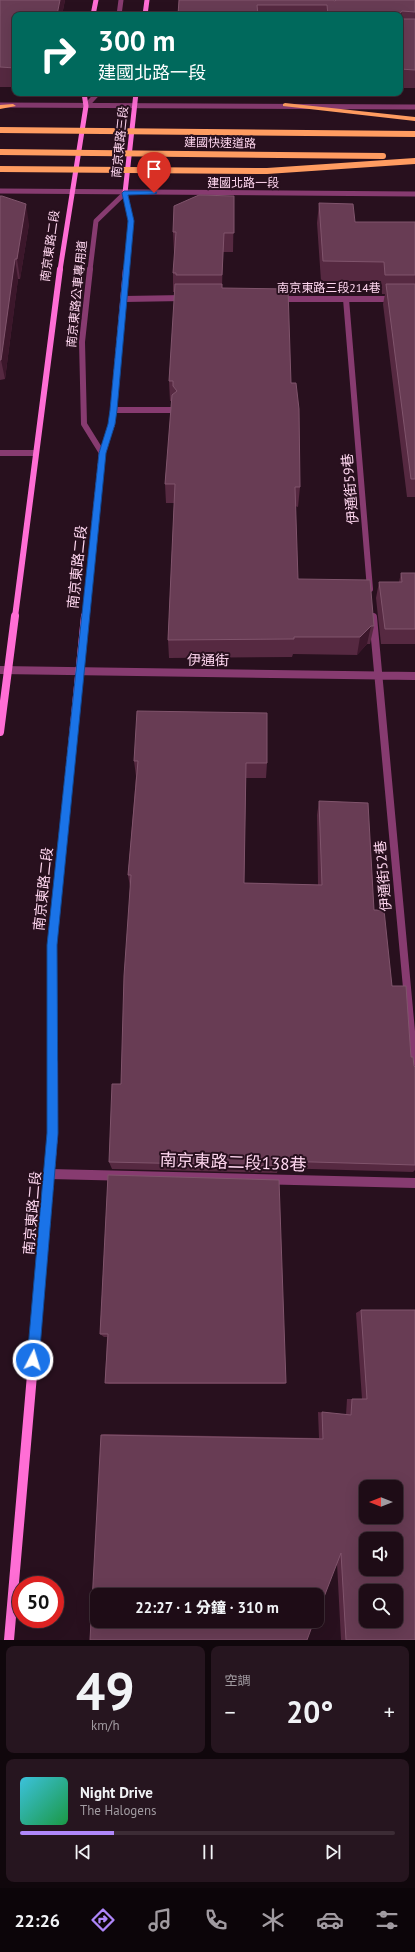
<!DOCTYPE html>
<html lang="zh-TW">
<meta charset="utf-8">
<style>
body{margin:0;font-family:"PT Sans","Noto Sans TC",sans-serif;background:#26151f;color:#f1f3f6;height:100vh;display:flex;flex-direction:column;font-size:15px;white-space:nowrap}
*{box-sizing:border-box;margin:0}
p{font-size:13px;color:#a19ba1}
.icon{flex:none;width:22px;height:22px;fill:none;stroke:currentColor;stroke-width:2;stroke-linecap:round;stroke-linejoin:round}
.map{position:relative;height:1640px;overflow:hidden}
.drawer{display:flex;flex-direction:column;gap:6px;padding:6px;background:#10070c;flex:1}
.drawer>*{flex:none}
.guide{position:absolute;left:12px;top:12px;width:391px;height:84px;border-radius:8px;box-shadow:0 4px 16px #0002,0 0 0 1px #3c2c35;background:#00695c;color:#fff;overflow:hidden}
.needle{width:26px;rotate:270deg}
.controls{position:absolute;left:359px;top:1480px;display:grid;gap:8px}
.controls a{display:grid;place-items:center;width:44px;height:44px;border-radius:8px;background:#1e0c16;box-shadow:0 4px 16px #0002,0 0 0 1px #3c2c35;font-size:20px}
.speed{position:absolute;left:12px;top:1576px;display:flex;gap:8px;font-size:20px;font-weight:700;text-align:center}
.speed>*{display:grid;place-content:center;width:52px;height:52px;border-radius:50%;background:#1e0c16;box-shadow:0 4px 16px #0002,0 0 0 1px #3c2c35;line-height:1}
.speed .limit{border:6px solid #d22;background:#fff;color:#111}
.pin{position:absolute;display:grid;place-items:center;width:34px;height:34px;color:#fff;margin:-41px -17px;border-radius:50% 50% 50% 0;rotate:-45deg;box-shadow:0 0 4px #0007}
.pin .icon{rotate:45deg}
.me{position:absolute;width:44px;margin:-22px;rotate:5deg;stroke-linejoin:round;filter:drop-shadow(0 0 3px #0008)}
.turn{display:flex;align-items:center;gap:14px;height:84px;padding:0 20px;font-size:18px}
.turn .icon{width:52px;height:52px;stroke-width:2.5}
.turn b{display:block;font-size:28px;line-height:34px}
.big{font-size:30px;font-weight:800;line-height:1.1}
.drawer .widget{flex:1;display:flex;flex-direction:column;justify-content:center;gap:6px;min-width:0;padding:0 14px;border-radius:8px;background:#26151f}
.drawer .dial{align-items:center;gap:0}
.dial b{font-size:52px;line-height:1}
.song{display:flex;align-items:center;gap:12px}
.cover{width:48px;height:48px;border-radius:6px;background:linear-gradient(135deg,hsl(190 70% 55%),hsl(140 70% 35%))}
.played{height:4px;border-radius:2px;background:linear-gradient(90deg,#af87fa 25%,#3c2c35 25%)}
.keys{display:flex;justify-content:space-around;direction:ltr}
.heat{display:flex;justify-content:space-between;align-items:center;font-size:22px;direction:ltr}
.drawer .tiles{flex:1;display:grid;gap:6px;grid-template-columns:1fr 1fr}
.widget:last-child{grid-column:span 2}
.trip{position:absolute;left:90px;top:1588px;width:234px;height:40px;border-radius:8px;background:#1e0c16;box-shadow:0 4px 16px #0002,0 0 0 1px #3c2c35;font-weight:800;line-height:40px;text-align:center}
.tabs{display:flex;height:64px;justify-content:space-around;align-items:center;background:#0c0509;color:#a19ba1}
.tabs .icon{width:28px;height:28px}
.tabs .selected{color:#af87fa}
.tabs b{font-size:18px;color:#f1f3f6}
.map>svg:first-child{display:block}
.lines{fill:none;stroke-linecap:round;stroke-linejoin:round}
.service-far1{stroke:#873b70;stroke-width:5}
.service{stroke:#873b70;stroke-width:6}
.minor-far2{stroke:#873b70;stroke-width:6}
.minor-far1{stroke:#873b70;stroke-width:8}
.minor{stroke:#873b70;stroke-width:10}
.tertiary{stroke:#873b70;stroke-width:5}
.secondary-far3{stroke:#ff6ed5;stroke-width:5}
.secondary-far2{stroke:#ff6ed5;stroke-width:6}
.secondary-far1{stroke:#ff6ed5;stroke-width:8}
.secondary{stroke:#ff6ed5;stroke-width:10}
.trunk{fill:#ff9c61;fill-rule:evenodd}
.trunk-bridge{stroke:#ff9c61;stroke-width:6}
.wall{fill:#562941}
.shaded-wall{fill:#3c172b}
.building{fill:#683c54;stroke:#80546c;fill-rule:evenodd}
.route{fill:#1a73e8;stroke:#114b97}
.labels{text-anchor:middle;stroke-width:4;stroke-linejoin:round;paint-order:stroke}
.far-street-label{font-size:12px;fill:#ffd7f0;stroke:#28101e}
.street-label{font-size:14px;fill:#ffd7f0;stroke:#28101e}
.near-street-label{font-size:17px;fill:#ffd7f0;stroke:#28101e}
</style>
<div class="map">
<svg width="415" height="1640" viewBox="0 0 415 1640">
<rect width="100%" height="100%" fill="#28101e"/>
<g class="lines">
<path class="service-far1" d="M119,15L121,0
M86,106L98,93
M90,270L96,221L125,193"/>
<path class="service" d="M90,269L82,342L84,424L102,453
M113,410H173
M0,453H35"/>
<path class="minor-far2" d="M124,299L184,298
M278,299H415
M346,299L370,589"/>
<path class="minor-far1" d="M373,617L414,1064
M0,670L415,676"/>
<path class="minor" d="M414,1063L415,1074
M50,1174L415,1183"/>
<path class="tertiary" d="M0,105L415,107
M0,191L415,194"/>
<path class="secondary-far3" d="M93,15L96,0
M145,15L147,0
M60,270L86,106L84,93
M126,270L131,221L125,193L136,93"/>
<path class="secondary-far2" d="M15,617L60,269
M85,617L102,453L112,424L126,269"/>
<path class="secondary-far1" d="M0,732L15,616
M53,1064L52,945L85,616"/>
<path class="secondary" d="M9,1640L53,1133V1063"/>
<path class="trunk" d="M285,103L415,117V121L283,106V104Z
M0,105L13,104L16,106L0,109Z"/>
<path class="trunk-bridge" d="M0,130L415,134
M0,152L383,156
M0,169L267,171L415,161"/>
</g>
<path class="wall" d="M0,0H65L62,15H15V87H0Z
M179,0L335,1L415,0V88H400V15H178Z
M0,196L29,224L20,279H18L5,379L0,380Z
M234,196L233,252H223L222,288L291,383L300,487L298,507L295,506L298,579L374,626L370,644H367L357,655L293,654L292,657L169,658L168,640L174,503H166L165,484L172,401H170L169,381L175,292H173V273L175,252H174L173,232Z
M319,203L355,222H415V497H407L383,304L385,294H382L381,281H321L317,223Z
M401,573H415V644H381L376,598L379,582H399Z
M134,761L267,763L266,778H246L244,883L318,885L317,815L319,801L374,910L392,986L411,1057L415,1067V1170L413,1172L278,1168L277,1173L112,1169L109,1162L121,1084L130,887L128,875L136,776Z
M108,1175L286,1383L284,1384H109L105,1383L107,1337H104L100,1334Z
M361,1310L415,1640H341L337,1563L101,1435L104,1434L319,1438L318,1412L346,1415L347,1399H362L356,1313Z"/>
<path class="shaded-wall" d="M60,0H65L62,15H57Z
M402,11L400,26V15H399Z
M26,204L29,224L20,279L17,259Z
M15,259L18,279L5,379L1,360Z
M371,626L367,644L357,655L360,637Z"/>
<path class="building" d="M0,0H60L57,15H15V68L0,67Z
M179,0H333L335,1L336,0H415V12L402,11L399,15H328L327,5H257L258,15H178Z
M400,17L402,19H415V70L400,69Z
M199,195L234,196V233H224L222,275H176V273H173L176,232H173L174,206Z
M0,196H2L26,204L17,259H15L1,360H0Z
M319,203L353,204L355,222H415V275H385L384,262L323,261Z
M175,284H222V288L288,289L291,383H296L299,409L300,487H295L298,579L370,580L374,626H371L360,637H294V639L168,640L175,484H165L172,395L177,391L173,386V381H169Z
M386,284H415V479H411Z
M401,573H415V629H385L379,582H402Z
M137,711L267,713V763H246L244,883L322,885L319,801L368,803L374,910H384L392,986H406L411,1057H413L414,1066L415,1067V1165L279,1161V1166L109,1162L112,1084H121L124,976L131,875H128L138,761H134Z
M108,1175L279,1180L286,1383H105L108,1334H100Z
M361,1310H415V1640H346L341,1553L317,1615V1595H97V1621H314L307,1640H90L101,1435L323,1439L322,1412L351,1415L352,1399H367ZM366,1487H396V1517H366ZM366,1539H396V1569H366ZM366,1591H396V1621H366Z"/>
<path class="route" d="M124,191H154L157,193L154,194L128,195L134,221L117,410L115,424L106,453L57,945L58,1133L39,1360L38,1364L33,1366L29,1364L27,1360L47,1133V945L99,453L108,424L110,410L128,221L122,193Z"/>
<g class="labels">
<g class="far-street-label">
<text transform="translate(120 142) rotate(-84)" y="4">南京東路三段</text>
<text transform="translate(220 143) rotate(1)" y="4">建國快速道路</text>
<text x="243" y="187">建國北路一段</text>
<text transform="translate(50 246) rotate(-82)" y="4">南京東路二段</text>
<text x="329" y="292">南京東路三段214巷</text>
<text transform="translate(77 294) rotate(-84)" y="4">南京東路公車專用道</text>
</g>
<g class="street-label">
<text transform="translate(350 489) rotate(-95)" y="5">伊通街59巷</text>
<text transform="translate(77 567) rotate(-84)" y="5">南京東路二段</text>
<text transform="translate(208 660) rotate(1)" y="5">伊通街</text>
<text transform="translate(383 876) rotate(-95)" y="5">伊通街52巷</text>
<text transform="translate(43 889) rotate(-84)" y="5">南京東路二段</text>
<text transform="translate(32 1213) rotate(-85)" y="5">南京東路二段</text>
</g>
<g class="near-street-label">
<text transform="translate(233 1162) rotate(2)" y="6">南京東路二段138巷</text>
</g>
</g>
</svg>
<div class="controls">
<a><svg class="needle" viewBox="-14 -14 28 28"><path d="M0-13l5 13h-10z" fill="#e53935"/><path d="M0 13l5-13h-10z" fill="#a19ba1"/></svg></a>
<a><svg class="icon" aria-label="sound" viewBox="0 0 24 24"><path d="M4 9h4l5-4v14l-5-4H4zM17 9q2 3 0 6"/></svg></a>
<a><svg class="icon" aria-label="search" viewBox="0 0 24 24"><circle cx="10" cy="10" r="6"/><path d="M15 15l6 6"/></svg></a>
</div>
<div class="speed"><div class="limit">50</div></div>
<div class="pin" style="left:154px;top:193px;background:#d93025"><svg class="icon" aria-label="arrive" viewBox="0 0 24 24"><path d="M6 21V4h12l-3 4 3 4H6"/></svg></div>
<svg class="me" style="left:33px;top:1360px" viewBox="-20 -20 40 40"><circle r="17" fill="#1a73e8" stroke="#fff" stroke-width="3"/><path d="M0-11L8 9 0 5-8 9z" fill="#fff"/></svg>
<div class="trip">22:27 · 1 分鐘 · 310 m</div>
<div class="guide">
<div class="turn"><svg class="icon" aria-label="right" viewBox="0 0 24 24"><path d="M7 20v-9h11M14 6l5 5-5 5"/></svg><div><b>300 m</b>建國北路一段</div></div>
</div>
</div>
<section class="drawer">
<div class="tiles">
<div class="widget dial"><b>49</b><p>km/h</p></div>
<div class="widget"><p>空調</p>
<div class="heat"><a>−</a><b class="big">20°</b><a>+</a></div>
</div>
<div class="widget">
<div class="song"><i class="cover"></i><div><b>Night Drive</b><p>The Halogens</p></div></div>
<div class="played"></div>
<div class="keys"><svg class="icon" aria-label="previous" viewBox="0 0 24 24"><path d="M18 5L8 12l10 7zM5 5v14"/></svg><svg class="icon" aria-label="pause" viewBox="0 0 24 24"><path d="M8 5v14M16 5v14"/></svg><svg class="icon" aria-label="next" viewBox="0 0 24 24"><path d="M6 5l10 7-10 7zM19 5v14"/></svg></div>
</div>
</div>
</section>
<nav class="tabs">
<b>22:26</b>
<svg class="icon selected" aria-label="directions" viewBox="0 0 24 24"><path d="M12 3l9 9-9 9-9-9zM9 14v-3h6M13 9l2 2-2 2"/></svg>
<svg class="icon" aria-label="music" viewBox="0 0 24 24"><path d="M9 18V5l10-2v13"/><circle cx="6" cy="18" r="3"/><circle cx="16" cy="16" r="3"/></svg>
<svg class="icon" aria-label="phone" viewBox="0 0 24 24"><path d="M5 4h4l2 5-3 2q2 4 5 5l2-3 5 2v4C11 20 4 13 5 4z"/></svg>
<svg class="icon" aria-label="climate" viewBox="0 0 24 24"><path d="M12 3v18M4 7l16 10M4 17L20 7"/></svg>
<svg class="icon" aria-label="car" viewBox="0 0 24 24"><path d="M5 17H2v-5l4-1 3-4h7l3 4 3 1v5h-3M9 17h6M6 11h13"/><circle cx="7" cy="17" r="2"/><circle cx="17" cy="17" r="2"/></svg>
<svg class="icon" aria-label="filters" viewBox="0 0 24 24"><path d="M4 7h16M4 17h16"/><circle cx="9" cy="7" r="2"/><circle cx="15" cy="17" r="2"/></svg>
</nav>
